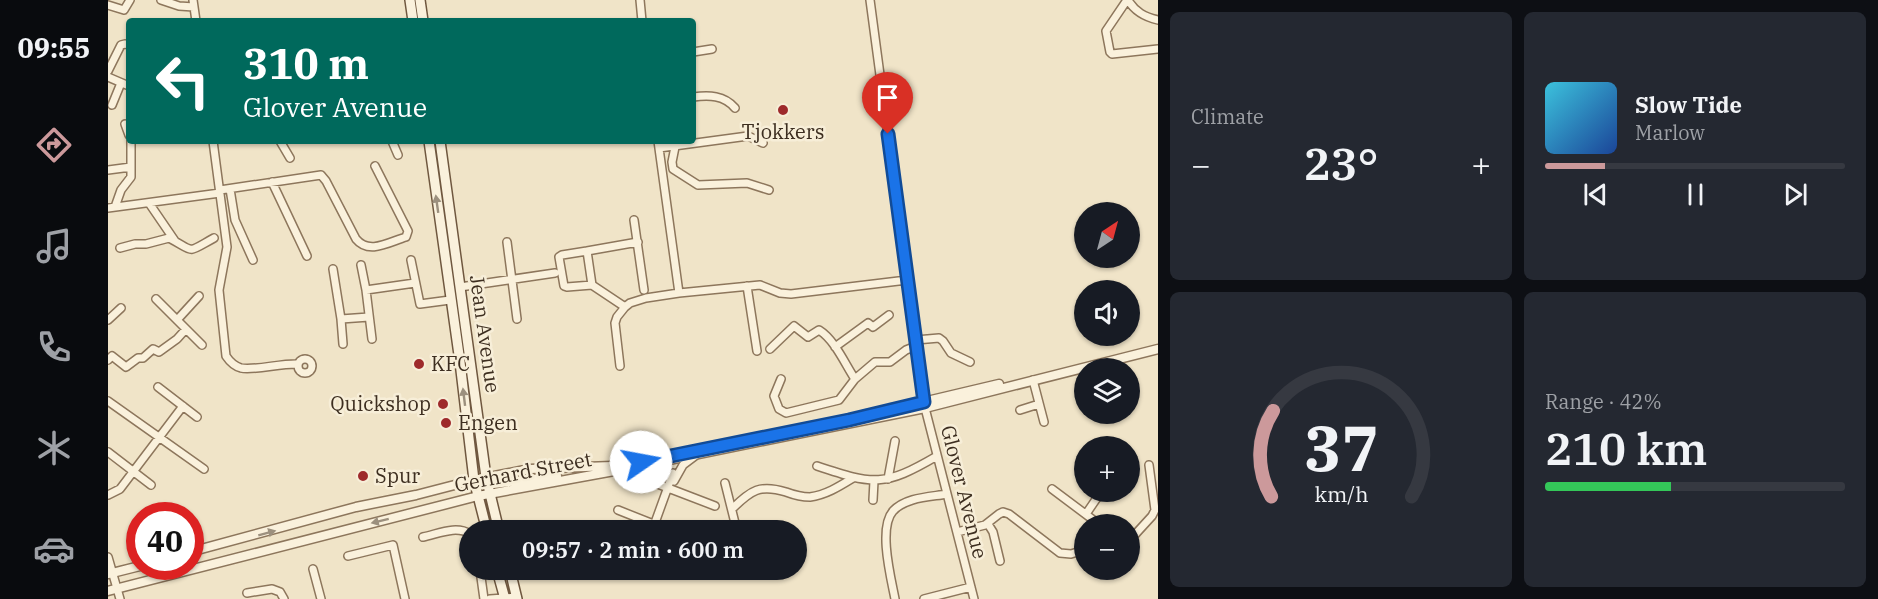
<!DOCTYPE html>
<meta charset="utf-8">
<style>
body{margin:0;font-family:"IBM Plex Serif",serif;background:#242831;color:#f1f3f6;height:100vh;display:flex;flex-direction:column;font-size:22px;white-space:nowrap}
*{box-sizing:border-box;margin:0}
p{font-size:20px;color:#9ea1a6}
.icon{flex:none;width:33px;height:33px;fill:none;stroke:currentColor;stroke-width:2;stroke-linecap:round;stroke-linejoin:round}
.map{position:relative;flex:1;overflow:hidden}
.side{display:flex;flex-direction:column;gap:12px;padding:12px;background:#0d0f14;width:720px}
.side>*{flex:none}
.banner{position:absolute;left:18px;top:18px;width:570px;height:126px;border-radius:6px;box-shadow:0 2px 4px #0004;background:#00695c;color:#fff;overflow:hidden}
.needle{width:39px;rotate:36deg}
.buttons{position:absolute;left:966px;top:202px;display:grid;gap:12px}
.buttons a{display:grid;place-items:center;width:66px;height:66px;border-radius:50%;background:#171b24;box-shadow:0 2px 4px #0004;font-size:30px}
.speed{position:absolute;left:18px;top:502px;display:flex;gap:12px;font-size:30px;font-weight:700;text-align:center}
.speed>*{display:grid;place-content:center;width:78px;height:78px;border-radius:50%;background:#171b24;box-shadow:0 2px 4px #0004;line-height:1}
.speed .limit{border:9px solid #d22;background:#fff;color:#111}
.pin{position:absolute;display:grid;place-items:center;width:51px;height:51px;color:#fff;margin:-62px -26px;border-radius:50% 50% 50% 0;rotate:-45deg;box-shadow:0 0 6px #0007}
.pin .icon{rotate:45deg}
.me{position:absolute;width:66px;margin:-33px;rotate:78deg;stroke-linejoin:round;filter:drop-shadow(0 0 4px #0008)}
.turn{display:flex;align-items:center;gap:21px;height:126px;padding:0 18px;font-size:27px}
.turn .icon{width:78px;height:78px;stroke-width:2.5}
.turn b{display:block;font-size:42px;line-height:51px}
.big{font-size:45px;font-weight:600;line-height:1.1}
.side .card{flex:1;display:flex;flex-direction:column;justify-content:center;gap:9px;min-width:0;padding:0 21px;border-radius:9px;background:#242831}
.side .dial{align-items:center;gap:0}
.dial svg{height:156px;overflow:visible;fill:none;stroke:#363941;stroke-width:7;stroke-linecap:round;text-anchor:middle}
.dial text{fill:#f1f3f6;stroke:none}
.song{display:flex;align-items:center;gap:18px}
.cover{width:72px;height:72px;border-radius:9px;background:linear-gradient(135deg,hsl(190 70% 55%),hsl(220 70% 35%))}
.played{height:6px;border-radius:3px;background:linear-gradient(90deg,#cc999b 20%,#363941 20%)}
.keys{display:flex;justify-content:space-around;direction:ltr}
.heat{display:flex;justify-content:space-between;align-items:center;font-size:33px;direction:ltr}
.charge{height:9px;border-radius:4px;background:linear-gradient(90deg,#34c759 42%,#363941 0)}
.side .tiles{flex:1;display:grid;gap:12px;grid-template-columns:repeat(2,1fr)}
.trip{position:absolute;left:351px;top:520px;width:348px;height:60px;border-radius:30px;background:#171b24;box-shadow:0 2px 4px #0004;font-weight:600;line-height:60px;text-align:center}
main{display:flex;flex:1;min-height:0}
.tab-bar{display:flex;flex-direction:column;width:108px;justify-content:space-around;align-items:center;background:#090b0e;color:#9ea1a6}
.tab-bar .icon{width:42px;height:42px}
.tab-bar .selected{color:#cc999b}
.tab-bar b{font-size:27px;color:#f1f3f6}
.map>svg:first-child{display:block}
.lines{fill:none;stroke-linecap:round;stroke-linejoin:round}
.minor-casing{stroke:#8d765c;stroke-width:10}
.tertiary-casing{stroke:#8d765c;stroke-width:11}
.secondary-casing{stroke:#6f573f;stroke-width:12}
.minor{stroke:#faf1dc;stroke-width:7}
.tertiary{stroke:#faf1dc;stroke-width:8}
.secondary{stroke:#faf1dc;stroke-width:9}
.oneway{fill:#9c907e}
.route-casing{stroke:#114b97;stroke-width:15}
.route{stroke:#1a73e8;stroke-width:10}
.poi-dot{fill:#9e2a2b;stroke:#f7eed8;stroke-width:2}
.labels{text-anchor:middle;stroke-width:5;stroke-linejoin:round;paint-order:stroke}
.poi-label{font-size:20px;fill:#3d2e20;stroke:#f7eed8;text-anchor:start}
.street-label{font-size:20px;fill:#3d2e20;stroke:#f7eed8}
</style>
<main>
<nav class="tab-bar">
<b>09:55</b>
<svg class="icon selected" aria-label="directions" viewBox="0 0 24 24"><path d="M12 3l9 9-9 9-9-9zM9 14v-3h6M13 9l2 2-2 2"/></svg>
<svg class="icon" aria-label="music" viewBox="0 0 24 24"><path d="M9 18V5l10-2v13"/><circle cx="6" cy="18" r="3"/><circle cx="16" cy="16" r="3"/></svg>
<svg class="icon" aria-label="phone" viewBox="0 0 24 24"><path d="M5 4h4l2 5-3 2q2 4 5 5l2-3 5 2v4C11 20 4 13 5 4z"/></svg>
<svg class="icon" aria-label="climate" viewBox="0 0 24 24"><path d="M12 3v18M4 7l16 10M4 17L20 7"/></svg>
<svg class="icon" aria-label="car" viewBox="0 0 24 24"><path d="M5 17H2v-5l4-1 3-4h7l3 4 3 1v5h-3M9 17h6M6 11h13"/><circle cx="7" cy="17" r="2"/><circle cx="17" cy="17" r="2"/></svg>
</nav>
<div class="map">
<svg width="1050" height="599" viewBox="0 0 1050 599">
<rect width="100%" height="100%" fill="#f0e4c8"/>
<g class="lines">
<g class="minor-casing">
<path id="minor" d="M53,0L71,6L86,7
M85,0L88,21
M532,0L534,21
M762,0L816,404L866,599
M1019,0L998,31L1002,52L1004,54L1050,49
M1020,0C1027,12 1037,17 1050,20
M0,5L16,10L22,0
M585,52L604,49
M0,71L13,45L17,44L21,45
M0,77L21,86
M585,97C601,95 616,95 627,108
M4,105L13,83
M17,124L21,135
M105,141L119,247L111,290L118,356C122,362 126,366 133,368C145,371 174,363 190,364
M172,141L182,158
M284,141L290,155
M550,141L571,293
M567,147L564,162L565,169L590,185L639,183L661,190
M551,148L640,136L655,143
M0,170L23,167
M164,182L199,256
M122,189L127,220L145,260
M112,190L213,175L218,181L248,239C261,255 281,242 298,237L300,231L267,166
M41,203L67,241
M7,207L13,190L23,177V141
M0,208L112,193
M526,220L536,290
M399,242L409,319
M12,248L27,244H38L61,238C88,252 77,254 106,238
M479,251L454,255L451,257L456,286L459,287L484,285L517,307
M303,260L312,304L342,300
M253,265L258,290L307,283
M225,269L233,319L261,317
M484,285L479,251L530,242
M639,286L649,351
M352,287L447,273
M258,290L264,339
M233,319L235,344
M0,320L13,308
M69,320L91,296
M78,329L94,345
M808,340L831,338L835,341L843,353L862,362
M727,347L760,323L765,327L781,315
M662,349L686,326L700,337L711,330C727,340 737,364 747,379L767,362H782L798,350L808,346
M190 366a7 7 0 1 1 14 0a7 7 0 1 1-14 0Z
M0,360L4,356L18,367L30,358H35L45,349L51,352L69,339L78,329L48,299
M512,366L507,323L509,317L517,307L522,303L538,298L571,293L652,285L672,293L683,294L799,280
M673,379L666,396L671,409L678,413L731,400L747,379
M925,380L936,422
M50,387L89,417
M0,401L96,469
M912,410L931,404
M0,452L43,485
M709,466C766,485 776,487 829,456
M780,479L787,441
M566,481L575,465L587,456
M547,483L607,506
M617,483L627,523
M944,489L992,525
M0,495L12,489L75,406
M765,500L766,481
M624,509C643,490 652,484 678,492C686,495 693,497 702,497C718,495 732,486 745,478
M510,510L563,531
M978,514L993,492
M880,524L885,532L892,561
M544,531L565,473
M849,532L877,525L891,514L895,512L901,514L952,553L963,554L976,550
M315,537C330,534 348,525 362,534
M1022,540L1044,516L1047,510L1041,465
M240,556L285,545L297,599
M0,557L12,599
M205,569L213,599
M372,570L376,599
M139,593L164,589L172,592L176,599
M382,599L409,597
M787,599C783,578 770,528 785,511C798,497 822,497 839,494
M816,599L863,587"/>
</g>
<g class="tertiary-casing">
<path id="tertiary" d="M781,410L891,384
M376,483L385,484L449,476
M82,552L248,507L308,495L366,480L422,469L504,466
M0,574L32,566
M0,591L370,496L517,469L817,408L1050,349"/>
</g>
<g class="secondary-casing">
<path id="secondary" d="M302,0L305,21
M312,0L315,21
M321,141L352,362L366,480L379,531
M332,141L378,477L391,531
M389,570L397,599
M402,570L409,599"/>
</g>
<use href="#minor" class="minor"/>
<use href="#tertiary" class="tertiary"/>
<use href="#secondary" class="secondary"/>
</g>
<defs><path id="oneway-solid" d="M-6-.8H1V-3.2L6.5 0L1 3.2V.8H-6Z" transform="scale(1.5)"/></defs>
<g class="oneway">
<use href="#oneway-solid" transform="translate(329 204) rotate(-98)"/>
<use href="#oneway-solid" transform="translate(356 397) rotate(-97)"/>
<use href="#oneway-solid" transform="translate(272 521) rotate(166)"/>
<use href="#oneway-solid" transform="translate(159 533) rotate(-15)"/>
</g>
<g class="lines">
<g class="route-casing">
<path id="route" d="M533,462L741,420L816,402L780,134"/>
</g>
<use href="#route" class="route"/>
</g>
<g class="poi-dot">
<circle cx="675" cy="110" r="6"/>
<circle cx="311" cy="364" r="6"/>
<circle cx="335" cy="404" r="6"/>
<circle cx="338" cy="423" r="6"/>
<circle cx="255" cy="476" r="6"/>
</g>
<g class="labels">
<g class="poi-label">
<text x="675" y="139" text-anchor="middle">Tjokkers</text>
<text x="323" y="371">KFC</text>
<text x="323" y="411" text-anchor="end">Quickshop</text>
<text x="350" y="430">Engen</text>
<text x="267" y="483">Spur</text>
</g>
<g class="street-label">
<text transform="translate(377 334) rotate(82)" y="7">Jean Avenue</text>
<text transform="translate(415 472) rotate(-11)" y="7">Gerhard Street</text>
<text transform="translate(856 492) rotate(76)" y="7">Glover Avenue</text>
</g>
</g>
</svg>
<div class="buttons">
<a><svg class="needle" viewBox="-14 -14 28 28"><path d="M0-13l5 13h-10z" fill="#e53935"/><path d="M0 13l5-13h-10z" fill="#9ea1a6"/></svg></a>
<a><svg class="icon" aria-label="sound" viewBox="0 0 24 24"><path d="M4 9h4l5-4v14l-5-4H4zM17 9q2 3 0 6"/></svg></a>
<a><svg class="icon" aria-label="layers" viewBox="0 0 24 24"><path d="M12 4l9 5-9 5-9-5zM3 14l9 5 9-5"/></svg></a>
<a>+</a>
<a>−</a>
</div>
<div class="speed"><div class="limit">40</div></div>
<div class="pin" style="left:780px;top:134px;background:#d93025"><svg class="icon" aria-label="arrive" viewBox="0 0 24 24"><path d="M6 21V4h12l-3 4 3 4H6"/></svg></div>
<svg class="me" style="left:533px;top:462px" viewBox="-20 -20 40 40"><circle r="19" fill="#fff"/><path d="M0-13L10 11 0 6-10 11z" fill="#1a73e8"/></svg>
<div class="trip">09:57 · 2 min · 600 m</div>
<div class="banner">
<div class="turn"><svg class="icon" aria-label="left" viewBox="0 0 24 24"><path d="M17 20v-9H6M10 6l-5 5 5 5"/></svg><div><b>310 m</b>Glover Avenue</div></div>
</div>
</div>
<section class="side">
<div class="tiles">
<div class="card"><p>Climate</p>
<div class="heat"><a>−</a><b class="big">23°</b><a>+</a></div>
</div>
<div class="card">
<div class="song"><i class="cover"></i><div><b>Slow Tide</b><p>Marlow</p></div></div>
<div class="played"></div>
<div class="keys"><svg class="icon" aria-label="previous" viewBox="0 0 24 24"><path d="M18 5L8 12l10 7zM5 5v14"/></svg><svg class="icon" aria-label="pause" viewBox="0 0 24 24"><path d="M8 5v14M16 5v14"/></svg><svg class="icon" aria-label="next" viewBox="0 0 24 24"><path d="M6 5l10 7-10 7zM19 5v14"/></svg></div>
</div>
<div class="card dial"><svg viewBox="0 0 100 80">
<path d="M14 69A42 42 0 1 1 86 69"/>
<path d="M14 69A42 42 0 0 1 15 25" stroke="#cc999b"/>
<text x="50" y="56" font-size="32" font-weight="700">37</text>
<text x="50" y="72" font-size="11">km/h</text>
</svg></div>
<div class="card"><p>Range · 42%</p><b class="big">210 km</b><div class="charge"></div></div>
</div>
</section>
</main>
